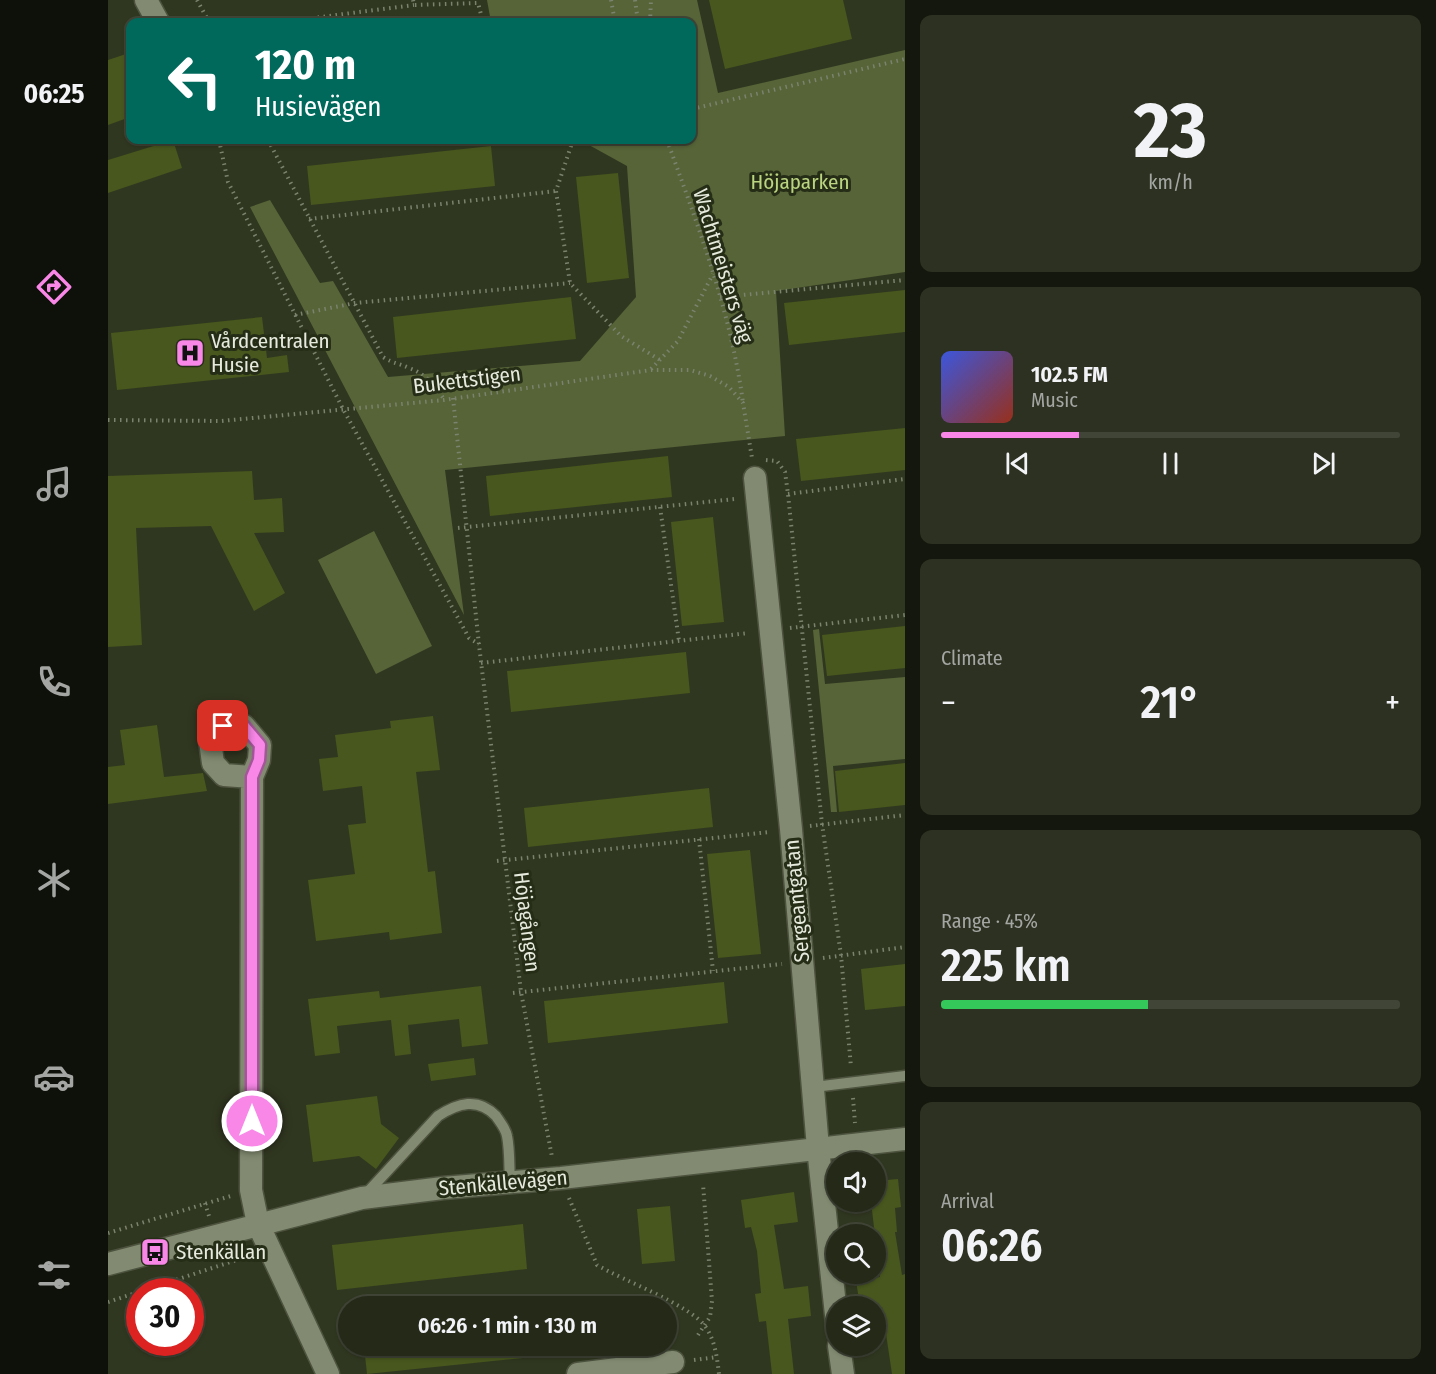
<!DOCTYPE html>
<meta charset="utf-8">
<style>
body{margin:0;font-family:"Fira Sans Condensed",sans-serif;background:#2c3121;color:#f1f3f6;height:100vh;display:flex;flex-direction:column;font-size:22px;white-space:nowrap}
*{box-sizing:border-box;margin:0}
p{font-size:20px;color:#a3a6a2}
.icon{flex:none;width:33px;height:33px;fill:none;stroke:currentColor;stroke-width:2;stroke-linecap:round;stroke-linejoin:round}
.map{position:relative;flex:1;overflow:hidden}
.drawer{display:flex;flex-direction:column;gap:15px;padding:15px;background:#14170d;width:531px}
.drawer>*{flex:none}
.hud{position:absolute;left:18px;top:18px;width:570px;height:126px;border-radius:12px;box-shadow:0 2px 4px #0004,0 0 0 2px #414537;background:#00695c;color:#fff;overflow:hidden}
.fabs{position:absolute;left:718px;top:1152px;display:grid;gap:12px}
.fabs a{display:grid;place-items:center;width:60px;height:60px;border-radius:50%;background:#242918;box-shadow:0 2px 4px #0004,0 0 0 2px #414537;font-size:30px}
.speed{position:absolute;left:18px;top:1278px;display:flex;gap:12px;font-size:30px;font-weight:700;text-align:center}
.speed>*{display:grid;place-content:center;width:78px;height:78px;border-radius:50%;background:#242918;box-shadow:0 2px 4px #0004,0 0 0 2px #414537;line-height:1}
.speed .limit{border:9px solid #d22;background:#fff;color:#111}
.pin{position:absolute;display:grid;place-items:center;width:51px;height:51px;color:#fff;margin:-26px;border-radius:12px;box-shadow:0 3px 9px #0006}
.me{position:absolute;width:66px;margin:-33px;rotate:0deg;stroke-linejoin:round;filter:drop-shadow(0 0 4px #0008)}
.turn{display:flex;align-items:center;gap:21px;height:126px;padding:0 30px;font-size:27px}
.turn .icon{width:78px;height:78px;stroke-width:2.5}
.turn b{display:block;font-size:42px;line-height:51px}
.big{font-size:45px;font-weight:600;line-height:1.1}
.drawer .widget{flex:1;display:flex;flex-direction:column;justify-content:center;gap:9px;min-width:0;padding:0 21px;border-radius:12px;background:#2c3121}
.drawer .dial{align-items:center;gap:0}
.dial b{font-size:78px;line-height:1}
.song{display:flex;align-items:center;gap:18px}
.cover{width:72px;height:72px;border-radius:9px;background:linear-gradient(135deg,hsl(230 70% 55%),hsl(10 70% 35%))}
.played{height:6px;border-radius:3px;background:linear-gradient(90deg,#f987e8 30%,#414537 30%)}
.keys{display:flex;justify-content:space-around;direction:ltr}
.heat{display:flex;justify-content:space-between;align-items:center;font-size:33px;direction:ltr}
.charge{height:9px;border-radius:4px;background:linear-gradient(90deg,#34c759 45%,#414537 0)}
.trip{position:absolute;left:230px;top:1296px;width:339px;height:60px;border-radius:30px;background:#242918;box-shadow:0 2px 4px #0004,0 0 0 2px #414537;font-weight:600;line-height:60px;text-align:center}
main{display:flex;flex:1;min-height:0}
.menu{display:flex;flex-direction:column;width:108px;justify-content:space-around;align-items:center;background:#0e100a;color:#a3a6a2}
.menu .icon{width:42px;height:42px}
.menu .selected{color:#f987e8}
.menu b{font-size:27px;color:#f1f3f6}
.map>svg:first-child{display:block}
.green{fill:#566438}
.building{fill:#47571d}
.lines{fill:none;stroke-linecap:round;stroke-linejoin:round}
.service-casing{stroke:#4d533f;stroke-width:13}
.minor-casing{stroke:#4d533f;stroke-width:25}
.path{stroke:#7b826e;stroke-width:4;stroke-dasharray:1.5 4.5;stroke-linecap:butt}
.service{stroke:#828b71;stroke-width:10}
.minor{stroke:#828b71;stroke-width:22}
.route-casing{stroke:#a25897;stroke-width:15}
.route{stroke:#f987e8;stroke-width:10}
.labels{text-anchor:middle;stroke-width:6;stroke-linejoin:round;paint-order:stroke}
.park-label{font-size:21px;fill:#bad47f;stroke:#262d17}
.street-label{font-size:21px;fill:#e5eadc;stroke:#262d17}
.poi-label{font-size:21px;fill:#e5eadc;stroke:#262d17;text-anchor:start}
</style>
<main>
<nav class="menu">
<b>06:25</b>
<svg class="icon selected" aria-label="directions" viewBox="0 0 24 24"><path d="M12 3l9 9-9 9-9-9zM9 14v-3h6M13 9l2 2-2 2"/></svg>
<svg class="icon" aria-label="music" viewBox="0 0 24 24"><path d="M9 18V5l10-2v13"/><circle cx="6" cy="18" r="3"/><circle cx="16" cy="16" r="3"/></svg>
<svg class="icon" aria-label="phone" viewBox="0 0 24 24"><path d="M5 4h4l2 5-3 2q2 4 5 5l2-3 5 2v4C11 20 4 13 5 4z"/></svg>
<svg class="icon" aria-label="climate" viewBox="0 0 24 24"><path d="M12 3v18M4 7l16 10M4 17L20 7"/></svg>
<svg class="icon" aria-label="car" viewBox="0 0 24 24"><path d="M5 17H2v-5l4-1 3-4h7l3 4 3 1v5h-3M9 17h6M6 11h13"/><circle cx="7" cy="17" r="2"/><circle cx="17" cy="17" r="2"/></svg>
<svg class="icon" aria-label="filters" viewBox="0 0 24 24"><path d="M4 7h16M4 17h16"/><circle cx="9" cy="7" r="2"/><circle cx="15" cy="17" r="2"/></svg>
</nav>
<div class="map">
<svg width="797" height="1374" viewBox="0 0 797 1374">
<rect width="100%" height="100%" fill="#303720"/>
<path class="green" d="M379,0H589L610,93L797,50V272L668,291L677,436L337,470L356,615L142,207L162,200L212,283L225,281L280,377L472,361L528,297L519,166L472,140H584V22H383Z
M266,531L324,646L268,674L210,560Z
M711,629L717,684L797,677V759L725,766L729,812H723L705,630Z"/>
<path class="building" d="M601,0H735L744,39L617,69Z
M18,54L22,67V117L0,125V60Z
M65,140L74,168L0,193V160Z
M383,146L387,186L203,205L199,166Z
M510,173L521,278L479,283L468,177Z
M797,290V332L681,345L676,303Z
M463,297L468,339L289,358L285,317Z
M154,317L159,358L179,355L181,372L9,390L3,333Z
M797,428V470L693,481L688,439Z
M560,456L564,497L382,516L378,476Z
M144,471L146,500L174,498L176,532L146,533L177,593L146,611L103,526L28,528L34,645L0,647V476Z
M605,517L616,622L574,626L563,522Z
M797,626V668L719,676L714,635Z
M578,652L582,693L403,712L399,671Z
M325,716L332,770L308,772L320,872L327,871L334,933L282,940L281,932L208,941L200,880L247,874L240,825L258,823L254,786L215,791L211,759L230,757L227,735L283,728L282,721Z
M49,725L56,777L95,773L99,791L0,804V767L17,765L12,730Z
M797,763V805L731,812L727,771Z
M601,788L605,827L420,847L416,808Z
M642,850L653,954L610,958L599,854Z
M797,964V1006L757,1010L753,969Z
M616,982L620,1023L440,1043L436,1001Z
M373,986L380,1044L354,1047L351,1019L300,1025L303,1054L287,1056L283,1020L229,1026L232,1053L207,1056L200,999L271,991L272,998Z
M366,1058L368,1075L323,1081L320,1064Z
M269,1096L273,1124L291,1138L268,1169L251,1156L205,1162L198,1105Z
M790,1179L793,1207L787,1208L789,1232H787L794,1275L797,1274V1374H784L774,1307L752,1306L748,1281L772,1277L763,1202H768V1181Z
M686,1192L690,1222L666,1225L676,1289L700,1286L703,1316L680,1319L686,1374H664L658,1321L651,1322L647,1294L653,1293L649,1251L643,1227L637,1228L633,1200Z
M562,1206L567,1261L534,1264L529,1209Z
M415,1224L419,1269L229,1290L224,1245Z
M256,1346H425V1357L259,1374Z"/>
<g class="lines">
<g class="service-casing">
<path id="service" d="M706,1087L797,1076
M258,1194L330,1116C350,1103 370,1097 388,1116C392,1122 398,1129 399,1136C402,1151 401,1168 402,1183"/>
</g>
<g class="minor-casing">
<path id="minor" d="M38,0L50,22
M647,478L683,829L710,1148L729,1324
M144,777L116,775L105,763L102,741L115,726H136L152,745L151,760L144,777L143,1190L150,1224L220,1374
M0,1264L254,1198L335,1188L453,1178L797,1139
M731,1346L735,1374
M470,1374L565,1362"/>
</g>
<path class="path" d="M89,0L101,22
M305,0L306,5L370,3L375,22
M503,0L507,22
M527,0L530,22
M174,22L306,5
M542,22L543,0
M584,109L797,59
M111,140L120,182L235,409L361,638L371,644
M160,140L275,357C286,364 291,363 301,368C318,374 326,385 336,399
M465,140L448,191L462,283L513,336L552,360
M559,140C590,226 623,312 635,403
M201,219L448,191
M612,297L797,280
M187,315L247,303L462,283
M543,369L570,341L605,274
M345,398L371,645L413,992L444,1157
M0,420L113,421L336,400L543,370H582L602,376L621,387L635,403L644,458
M658,460L669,461L677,472L680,494L714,824L733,955L743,1067
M680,494L797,479
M552,507L571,641
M350,528L627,499
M682,628L797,615
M373,663L641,633
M702,826L797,815
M591,839L605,971
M389,861L662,832
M715,958L797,947
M405,993L674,964
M745,1098L747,1123
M461,1198L489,1265C516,1281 580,1304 597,1326C607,1340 609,1357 611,1374
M97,1203L101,1216
M0,1233L123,1196
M0,1302L144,1255
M590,1335L602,1317L604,1301L595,1184
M586,1360L609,1357"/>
<use href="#service" class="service"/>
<use href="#minor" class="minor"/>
</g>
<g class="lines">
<g class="route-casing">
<path id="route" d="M115,726H136L152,745L151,760L144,777V1121"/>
</g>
<use href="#route" class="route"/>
</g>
<defs>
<g id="hospital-square" transform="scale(1.5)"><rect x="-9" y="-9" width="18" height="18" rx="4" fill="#f987e8" stroke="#262d17"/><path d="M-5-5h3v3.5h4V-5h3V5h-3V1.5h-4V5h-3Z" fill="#111"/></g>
<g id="bus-square" transform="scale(1.5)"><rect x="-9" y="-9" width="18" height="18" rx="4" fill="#f987e8" stroke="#262d17"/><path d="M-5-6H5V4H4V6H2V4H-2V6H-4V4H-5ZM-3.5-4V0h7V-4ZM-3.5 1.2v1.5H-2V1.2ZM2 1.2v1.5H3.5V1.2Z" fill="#111"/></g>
</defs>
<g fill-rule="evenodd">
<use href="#hospital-square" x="82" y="353"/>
<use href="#bus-square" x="47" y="1252"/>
</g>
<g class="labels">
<g class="park-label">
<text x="692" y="189">Höjaparken</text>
</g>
<g class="street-label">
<text transform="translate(615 266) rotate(73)" y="7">Wachtmeisters väg</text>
<text transform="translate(359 380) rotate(-7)" y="7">Bukettstigen</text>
<text transform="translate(689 901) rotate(-95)" y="7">Sergeantgatan</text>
<text transform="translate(419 922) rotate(83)" y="7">Höjagången</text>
<text transform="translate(395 1183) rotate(-5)" y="7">Stenkällevägen</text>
</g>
<g class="poi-label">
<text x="103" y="348">Vårdcentralen<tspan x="103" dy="24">Husie</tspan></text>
<text x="68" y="1259">Stenkällan</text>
</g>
</g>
</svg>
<div class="fabs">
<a><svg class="icon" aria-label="sound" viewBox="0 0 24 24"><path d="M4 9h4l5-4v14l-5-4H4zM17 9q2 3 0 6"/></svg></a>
<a><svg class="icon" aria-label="search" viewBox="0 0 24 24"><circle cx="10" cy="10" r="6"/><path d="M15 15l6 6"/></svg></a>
<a><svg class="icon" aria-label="layers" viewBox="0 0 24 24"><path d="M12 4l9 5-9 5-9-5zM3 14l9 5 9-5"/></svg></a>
</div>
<div class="speed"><div class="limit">30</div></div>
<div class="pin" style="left:115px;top:726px;background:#d93025"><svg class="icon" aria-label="arrive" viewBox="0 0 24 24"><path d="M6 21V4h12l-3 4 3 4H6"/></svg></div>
<svg class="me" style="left:144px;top:1121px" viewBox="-20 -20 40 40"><circle r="17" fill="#f987e8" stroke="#fff" stroke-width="3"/><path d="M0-11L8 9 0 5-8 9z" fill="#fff"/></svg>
<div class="trip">06:26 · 1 min · 130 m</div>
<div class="hud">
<div class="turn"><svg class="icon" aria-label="left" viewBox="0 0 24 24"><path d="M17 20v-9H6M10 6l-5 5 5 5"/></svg><div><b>120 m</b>Husievägen</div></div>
</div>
</div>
<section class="drawer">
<div class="widget dial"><b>23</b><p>km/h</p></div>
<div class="widget">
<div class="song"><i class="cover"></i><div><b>102.5 FM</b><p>Music</p></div></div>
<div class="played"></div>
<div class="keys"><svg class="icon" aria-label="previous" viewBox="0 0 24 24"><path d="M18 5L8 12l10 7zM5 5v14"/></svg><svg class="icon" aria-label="pause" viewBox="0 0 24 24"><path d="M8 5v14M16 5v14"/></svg><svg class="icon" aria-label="next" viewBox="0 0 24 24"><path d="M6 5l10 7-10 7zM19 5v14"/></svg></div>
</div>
<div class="widget"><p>Climate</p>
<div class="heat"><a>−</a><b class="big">21°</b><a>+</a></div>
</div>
<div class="widget"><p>Range · 45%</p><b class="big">225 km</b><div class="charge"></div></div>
<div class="widget"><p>Arrival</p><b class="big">06:26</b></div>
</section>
</main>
